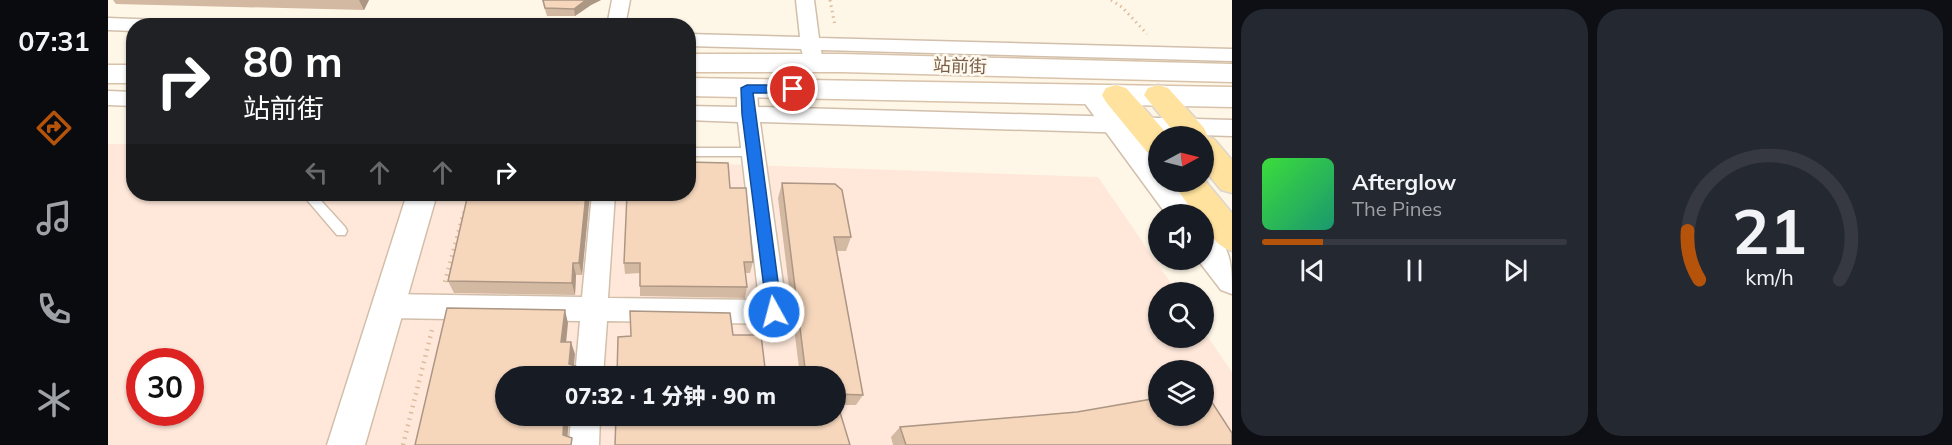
<!DOCTYPE html>
<html lang="zh">
<meta charset="utf-8">
<style>
body{margin:0;font-family:Mulish,"Noto Sans SC",sans-serif;background:#242831;color:#f1f3f6;height:100vh;display:flex;flex-direction:column;font-size:22px;white-space:nowrap}
*{box-sizing:border-box;margin:0}
p{font-size:20px;color:#9ea1a6}
.icon{flex:none;width:33px;height:33px;fill:none;stroke:currentColor;stroke-width:2;stroke-linecap:round;stroke-linejoin:round}
.map{position:relative;flex:1;overflow:hidden}
.sheet{display:flex;flex-direction:column;gap:9px;padding:9px;background:#0d0f14;width:720px}
.sheet>*{flex:none}
.top-card{position:absolute;left:18px;top:18px;width:570px;height:183px;border-radius:24px;box-shadow:0 2px 4px #0004;background:#202124;color:#fff;overflow:hidden}
.needle{width:39px;rotate:83deg}
.controls{position:absolute;left:1040px;top:126px;display:grid;gap:12px}
.controls a{display:grid;place-items:center;width:66px;height:66px;border-radius:50%;background:#171b24;box-shadow:0 2px 4px #0004;font-size:30px}
.speed{position:absolute;left:18px;top:348px;display:flex;gap:12px;font-size:30px;font-weight:700;text-align:center}
.speed>*{display:grid;place-content:center;width:78px;height:78px;border-radius:50%;background:#171b24;box-shadow:0 2px 4px #0004;line-height:1}
.speed .limit{border:9px solid #d22;background:#fff;color:#111}
.pin{position:absolute;display:grid;place-items:center;width:51px;height:51px;color:#fff;margin:-26px;border:3px solid #fff;border-radius:50%;box-shadow:0 2px 6px #0007}
.me{position:absolute;width:66px;margin:-33px;rotate:353deg;stroke-linejoin:round;filter:drop-shadow(0 0 4px #0008)}
.turn{display:flex;align-items:center;gap:21px;height:126px;padding:0 18px;font-size:27px}
.turn .icon{width:78px;height:78px;stroke-width:2.5}
.turn b{display:block;font-size:42px;line-height:51px}
.lanes{display:flex;align-items:center;height:57px;padding:0 18px;background:#0003;justify-content:center;gap:30px;direction:ltr}
.lanes .off{opacity:.35}
.sheet .widget{flex:1;display:flex;flex-direction:column;justify-content:center;gap:9px;min-width:0;padding:0 21px;border-radius:24px;background:#242831}
.sheet .dial{align-items:center;gap:0}
.dial svg{height:156px;overflow:visible;fill:none;stroke:#363941;stroke-width:7;stroke-linecap:round;text-anchor:middle}
.dial text{fill:#f1f3f6;stroke:none}
.song{display:flex;align-items:center;gap:18px}
.cover{width:72px;height:72px;border-radius:9px;background:linear-gradient(135deg,hsl(120 70% 55%),hsl(160 70% 35%))}
.played{height:6px;border-radius:3px;background:linear-gradient(90deg,#b45309 20%,#363941 20%)}
.keys{display:flex;justify-content:space-around;direction:ltr}
.sheet .tiles{flex:1;display:grid;gap:9px;grid-template-columns:repeat(2,1fr)}
.trip{position:absolute;left:387px;top:366px;width:351px;height:60px;border-radius:30px;background:#171b24;box-shadow:0 2px 4px #0004;font-weight:800;line-height:60px;text-align:center}
main{display:flex;flex:1;min-height:0}
.tab-bar{display:flex;flex-direction:column;width:108px;justify-content:space-around;align-items:center;background:#090b0e;color:#9ea1a6}
.tab-bar .icon{width:42px;height:42px}
.tab-bar .active{color:#b45309}
.tab-bar b{font-size:27px;color:#f1f3f6}
.map>svg:first-child{display:block}
.commercial{fill:#ffe8da;fill-rule:evenodd}
.lines{fill:none;stroke-linecap:round;stroke-linejoin:round}
.service-casing{stroke:#d2bfab;stroke-width:3}
.minor-casing{stroke:#d2bfab;stroke-width:3}
.tertiary-casing{stroke:#d2bfab;stroke-width:3}
.secondary-casing{stroke:#d8c2aa;stroke-width:3}
.primary-casing{stroke:#ddd5cf;stroke-width:3}
.path-far1{stroke:#dcbb9e;stroke-width:3;stroke-dasharray:1.5 4;stroke-linecap:butt}
.path{stroke:#dcbb9e;stroke-width:4.5;stroke-dasharray:1.5 5;stroke-linecap:butt}
.service{fill:#fff;fill-rule:evenodd}
.minor{fill:#fff;fill-rule:evenodd}
.tertiary{fill:#fff;fill-rule:evenodd}
.secondary{fill:#fff;fill-rule:evenodd}
.primary{fill:#ffe29d;fill-rule:evenodd}
.wall{fill:#d4b9a2}
.shaded-wall{fill:#ac9684}
.building{fill:#f6d7bc;stroke:#ac9684;stroke-width:1.5}
.route{fill:#1a73e8;stroke:#114b97;stroke-width:1.5}
.labels{text-anchor:middle;stroke-width:5;stroke-linejoin:round;paint-order:stroke}
.street-label{font-size:18px;fill:#7b5e48;stroke:#fffaef}
</style>
<main>
<nav class="tab-bar">
<b>07:31</b>
<svg class="icon active" aria-label="directions" viewBox="0 0 24 24"><path d="M12 3l9 9-9 9-9-9zM9 14v-3h6M13 9l2 2-2 2"/></svg>
<svg class="icon" aria-label="music" viewBox="0 0 24 24"><path d="M9 18V5l10-2v13"/><circle cx="6" cy="18" r="3"/><circle cx="16" cy="16" r="3"/></svg>
<svg class="icon" aria-label="phone" viewBox="0 0 24 24"><path d="M5 4h4l2 5-3 2q2 4 5 5l2-3 5 2v4C11 20 4 13 5 4z"/></svg>
<svg class="icon" aria-label="climate" viewBox="0 0 24 24"><path d="M12 3v18M4 7l16 10M4 17L20 7"/></svg>
</nav>
<div class="map">
<svg width="1124" height="445" viewBox="0 0 1124 445">
<rect width="100%" height="100%" fill="#fef7e7"/>
<path class="commercial" d="M0,144H25L26,194H580L581,163L990,177L1069,292H1050V338H1095V330L1124,372V445H0ZM32,362H82V412H32ZM1050,370H1095V416H1050ZM398,376H728V416H398Z"/>
<g class="lines">
<g class="service-casing">
<path id="service" d="M580,148H646L652,152L646,156H580Z
M194,194H207L237,227L239,231L237,235H229Z"/>
</g>
<g class="minor-casing">
<path id="minor" d="M504,0H522L517,26H499Z
M688,0H706L711,38L1124,49V61L713,50L714,57L711,61L704,63L697,61L693,49L580,46V34L692,37Z
M0,18L53,20L60,22L62,26H26V31L0,30Z
M639,81L646,83L649,88L650,107L1124,120V136L652,122L679,312L675,320L666,324L499,321L495,376H467L472,321L280,318L271,314L267,306L271,298L280,294L474,297L484,194H507L500,298L651,300L630,122L580,120V106L629,107V88L632,83Z
M0,91L26,92V106L0,105Z
M463,416H492L491,445H461Z"/>
</g>
<g class="tertiary-casing">
<path id="tertiary" d="M983,85L992,88L1050,162V182H1066L1089,214H1058L970,94L974,88Z
M299,194H329L257,445H219Z
M1095,229C1124,240 1124,266 1124,294L1113,290L1090,260H1095Z"/>
</g>
<g class="secondary-casing">
<path id="secondary" d="M580,54H733L1124,64V82L733,72H580Z
M0,65H26V83H0Z
M580,78L1124,87V107L580,96Z"/>
</g>
<g class="primary-casing">
<path id="primary" d="M1008,85L1018,88L1061,136H1050V155L1039,152L998,102L994,95L998,88Z
M1050,85L1060,88L1096,128L1100,137L1106,139L1124,160V193L1113,190L1095,168V136H1069L1036,95L1040,88Z
M1095,178L1124,213V251C1109,246 1095,231 1095,214H1087L1064,182H1095Z"/>
</g>
<path class="path-far1" d="M722,0L727,26
M1003,0L1014,7L1039,34"/>
<path class="path" d="M337,282L356,212
M295,445L324,330"/>
<use href="#service" class="service"/>
<use href="#minor" class="minor"/>
<use href="#tertiary" class="tertiary"/>
<use href="#secondary" class="secondary"/>
<use href="#primary" class="primary"/>
</g>
<path class="wall" d="M5,0H261L256,10L8,4Z
M434,0H493L483,5L467,16H439Z
M674,183L743,237L738,251H729L755,395L748,405H729L728,416V376H692L670,198Z
M622,188L645,262L642,273H637L639,287L637,298L532,296V273L517,274L516,263Z
M360,194H482L474,275H468L467,295L346,293L340,281Z
M792,427L1124,445H785L783,437Z"/>
<path class="shaded-wall" d="M251,0H261L256,10Z
M478,0H493L483,5L467,16L466,9Z
M478,194H482L474,275L471,263Z
M465,263L468,275L467,295L464,283Z
M457,310L460,323L457,354L453,342Z
M463,342L467,354L465,376L461,364Z
M470,367L473,376H469Z
M456,416H462H461L459,445L455,435Z"/>
<path class="building" d="M435,0H478L466,9L437,8Z
M580,162L620,163L622,188H638L645,262H636L639,287L532,286V263H516L519,194H580Z
M674,183L727,184L734,190L743,237H726L755,395L728,394V376H698Z
M360,194H478L471,263H465L464,283L340,281Z
M339,308L457,310L453,342H463L461,364L470,367L469,376H398V416H456L455,435L464,438L463,445H307Z
M522,311L622,313L625,335H653L658,376H509L510,337L523,336Z
M1095,390H1096L1124,433V445H798L792,427L969,412L1050,398V416H1095Z
M728,399L742,445H507L508,416H728Z"/>
<path class="route" d="M639,85H685L691,89L685,93H645L674,312L671,317L666,319L661,317L659,312L634,114L633,88Z"/>
<g class="labels">
<g class="street-label">
<text transform="translate(852 66) rotate(2)" y="6">站前街</text>
</g>
</g>
</svg>
<div class="controls">
<a><svg class="needle" viewBox="-14 -14 28 28"><path d="M0-13l5 13h-10z" fill="#e53935"/><path d="M0 13l5-13h-10z" fill="#9ea1a6"/></svg></a>
<a><svg class="icon" aria-label="sound" viewBox="0 0 24 24"><path d="M4 9h4l5-4v14l-5-4H4zM17 9q2 3 0 6"/></svg></a>
<a><svg class="icon" aria-label="search" viewBox="0 0 24 24"><circle cx="10" cy="10" r="6"/><path d="M15 15l6 6"/></svg></a>
<a><svg class="icon" aria-label="layers" viewBox="0 0 24 24"><path d="M12 4l9 5-9 5-9-5zM3 14l9 5 9-5"/></svg></a>
</div>
<div class="speed"><div class="limit">30</div></div>
<div class="pin" style="left:685px;top:89px;background:#d93025"><svg class="icon" aria-label="arrive" viewBox="0 0 24 24"><path d="M6 21V4h12l-3 4 3 4H6"/></svg></div>
<svg class="me" style="left:666px;top:312px" viewBox="-20 -20 40 40"><circle r="17" fill="#1a73e8" stroke="#fff" stroke-width="3"/><path d="M0-11L8 9 0 5-8 9z" fill="#fff"/></svg>
<div class="trip">07:32 · 1 分钟 · 90 m</div>
<div class="top-card">
<div class="turn"><svg class="icon" aria-label="right" viewBox="0 0 24 24"><path d="M7 20v-9h11M14 6l5 5-5 5"/></svg><div><b>80 m</b>站前街</div></div>
<div class="lanes"><svg class="icon off" aria-label="left" viewBox="0 0 24 24"><path d="M17 20v-9H6M10 6l-5 5 5 5"/></svg><svg class="icon off" aria-label="ahead" viewBox="0 0 24 24"><path d="M12 20V5M6 11l6-6 6 6"/></svg><svg class="icon off" aria-label="ahead" viewBox="0 0 24 24"><path d="M12 20V5M6 11l6-6 6 6"/></svg><svg class="icon" aria-label="right" viewBox="0 0 24 24"><path d="M7 20v-9h11M14 6l5 5-5 5"/></svg></div>
</div>
</div>
<section class="sheet">
<div class="tiles">
<div class="widget">
<div class="song"><i class="cover"></i><div><b>Afterglow</b><p>The Pines</p></div></div>
<div class="played"></div>
<div class="keys"><svg class="icon" aria-label="previous" viewBox="0 0 24 24"><path d="M18 5L8 12l10 7zM5 5v14"/></svg><svg class="icon" aria-label="pause" viewBox="0 0 24 24"><path d="M8 5v14M16 5v14"/></svg><svg class="icon" aria-label="next" viewBox="0 0 24 24"><path d="M6 5l10 7-10 7zM19 5v14"/></svg></div>
</div>
<div class="widget dial"><svg viewBox="0 0 100 80">
<path d="M14 69A42 42 0 1 1 86 69"/>
<path d="M14 69A42 42 0 0 1 8 44" stroke="#b45309"/>
<text x="50" y="56" font-size="32" font-weight="700">21</text>
<text x="50" y="72" font-size="11">km/h</text>
</svg></div>
</div>
</section>
</main>
